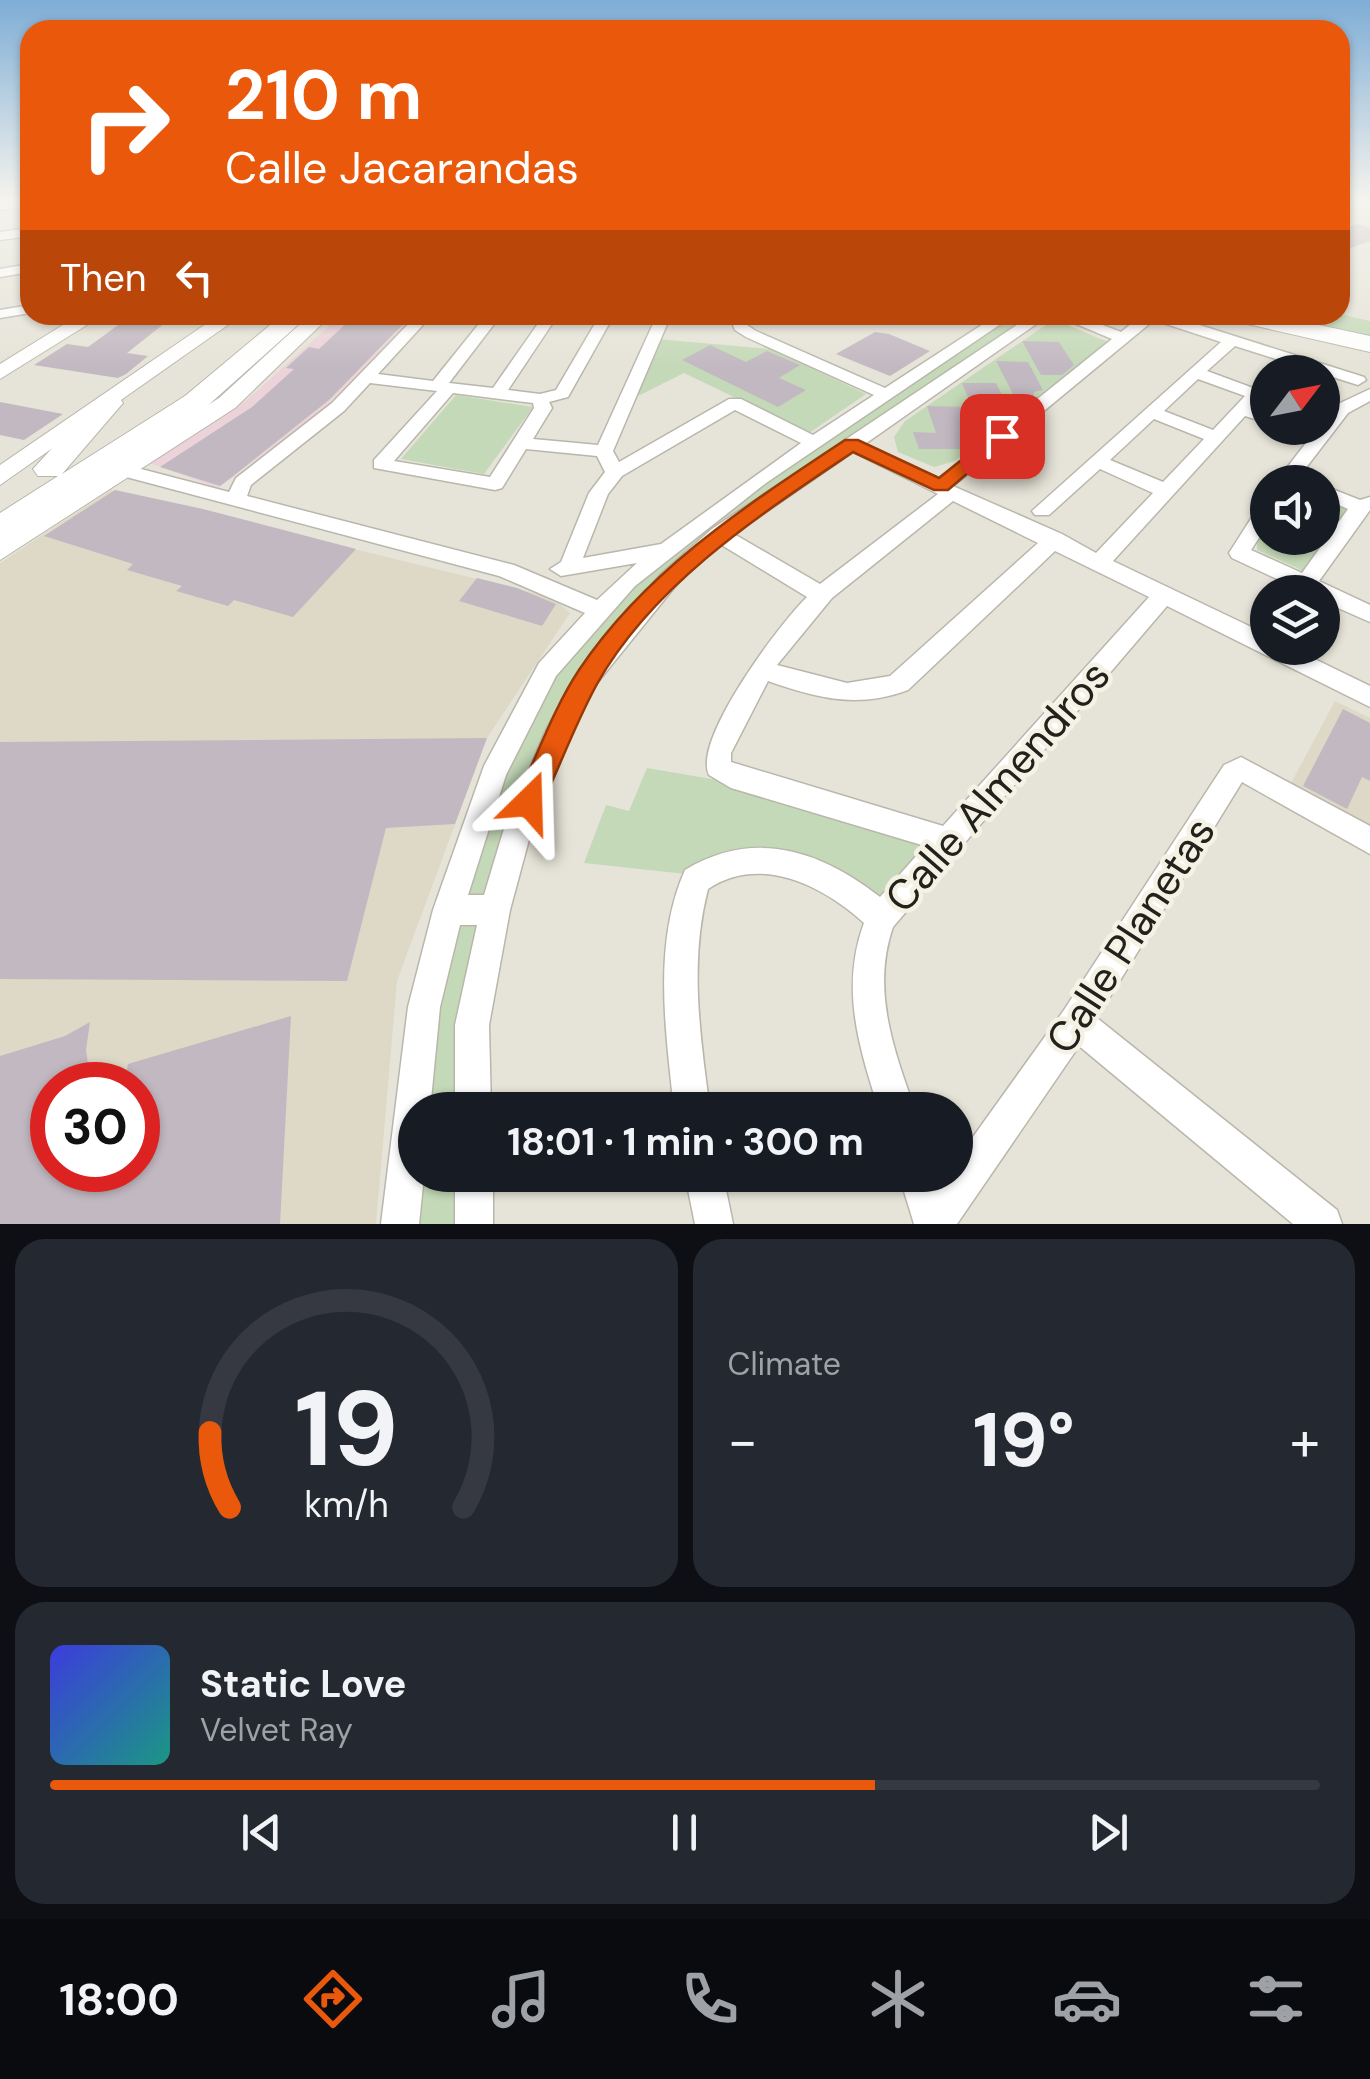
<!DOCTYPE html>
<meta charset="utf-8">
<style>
body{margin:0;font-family:"DM Sans",sans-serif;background:#242831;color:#f1f3f6;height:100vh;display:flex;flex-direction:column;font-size:38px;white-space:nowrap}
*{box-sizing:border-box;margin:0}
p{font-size:32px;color:#9ea1a6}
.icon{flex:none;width:55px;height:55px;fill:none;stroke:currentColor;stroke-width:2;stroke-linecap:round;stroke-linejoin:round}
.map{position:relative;height:1224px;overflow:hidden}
.side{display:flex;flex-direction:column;gap:15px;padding:15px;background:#0d0f14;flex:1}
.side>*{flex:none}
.guide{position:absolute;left:20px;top:20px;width:1330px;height:305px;border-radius:30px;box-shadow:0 2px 8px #0004;background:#ea580c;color:#fff;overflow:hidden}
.needle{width:65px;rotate:58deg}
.buttons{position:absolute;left:1250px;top:355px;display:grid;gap:20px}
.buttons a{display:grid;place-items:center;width:90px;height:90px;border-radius:50%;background:#171b24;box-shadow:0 2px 8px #0004;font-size:50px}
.speed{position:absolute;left:30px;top:1062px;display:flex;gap:20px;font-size:50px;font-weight:700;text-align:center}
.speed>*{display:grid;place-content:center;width:130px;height:130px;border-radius:50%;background:#171b24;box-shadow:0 2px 8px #0004;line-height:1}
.speed .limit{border:15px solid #d22;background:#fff;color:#111}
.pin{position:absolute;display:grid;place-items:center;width:85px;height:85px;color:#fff;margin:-42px;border-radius:20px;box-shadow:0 5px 15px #0006}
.me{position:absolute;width:110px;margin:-55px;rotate:22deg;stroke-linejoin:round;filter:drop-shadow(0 0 8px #0008)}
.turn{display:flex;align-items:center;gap:35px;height:210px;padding:0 40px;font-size:45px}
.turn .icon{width:130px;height:130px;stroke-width:2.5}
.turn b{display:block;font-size:70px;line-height:85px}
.then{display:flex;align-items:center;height:95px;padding:0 40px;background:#0003;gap:20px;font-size:38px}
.big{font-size:75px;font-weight:700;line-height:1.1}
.side .tile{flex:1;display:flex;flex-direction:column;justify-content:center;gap:15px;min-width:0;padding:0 35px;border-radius:30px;background:#242831}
.side .dial{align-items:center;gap:0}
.dial svg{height:260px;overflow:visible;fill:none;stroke:#363941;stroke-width:7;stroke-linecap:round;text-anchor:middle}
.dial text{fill:#f1f3f6;stroke:none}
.song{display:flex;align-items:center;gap:30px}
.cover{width:120px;height:120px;border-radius:15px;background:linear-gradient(135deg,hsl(240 70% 55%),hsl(170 70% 35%))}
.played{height:10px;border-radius:5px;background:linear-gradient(90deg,#ea580c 65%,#363941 65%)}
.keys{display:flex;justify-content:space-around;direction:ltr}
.heat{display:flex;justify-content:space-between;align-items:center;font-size:55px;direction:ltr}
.side .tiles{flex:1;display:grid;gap:15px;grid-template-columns:1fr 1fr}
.tile:last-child{grid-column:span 2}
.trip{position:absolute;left:398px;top:1092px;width:575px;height:100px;border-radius:50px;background:#171b24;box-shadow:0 2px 8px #0004;font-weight:700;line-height:100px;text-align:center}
.menu{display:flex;height:160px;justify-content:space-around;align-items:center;background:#090b0e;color:#9ea1a6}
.menu .icon{width:70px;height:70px}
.menu .current{color:#ea580c}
.menu b{font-size:45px;color:#f1f3f6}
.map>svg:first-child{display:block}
.built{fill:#ddd9c6;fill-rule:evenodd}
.industrial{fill:#ecd2d9}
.green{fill:#c4d9b7}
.building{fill:#c2b8c1}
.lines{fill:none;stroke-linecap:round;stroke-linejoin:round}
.minor-casing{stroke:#b9b6ab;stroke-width:3}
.tertiary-casing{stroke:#b9b6ab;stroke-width:2}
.primary-casing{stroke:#b9b6ab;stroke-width:2}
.minor{fill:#fff;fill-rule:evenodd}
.tertiary{fill:#fff;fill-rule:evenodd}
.primary{fill:#fff;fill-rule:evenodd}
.route{fill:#ea580c;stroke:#983908;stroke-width:2.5}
.labels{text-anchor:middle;stroke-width:9;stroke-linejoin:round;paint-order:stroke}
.near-street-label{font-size:42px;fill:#22211c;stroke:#f4f1e5}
</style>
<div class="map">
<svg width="1370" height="1224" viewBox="0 0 1370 1224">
<rect width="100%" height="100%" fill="#e6e4d8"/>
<path class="built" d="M111,490L551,597L570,613L487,738L397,981L376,1224H0V563ZM52,1085H138V1170H52Z
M1335,701L1370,718V828L1291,783Z"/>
<path class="industrial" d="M341,315H415L321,411L218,488L150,463L247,400Z"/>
<path class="green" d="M1340,314L1370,321V341L1257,315Z
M1014,315H1036L714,531L547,738L463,1110H422L434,1007L501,774L551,677L632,584L774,473Z
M1065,324L1108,342L955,461L934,467L898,452L894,437L905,421L1046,325Z
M656,339L770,349L866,394L809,433L684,373L640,395L631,393Z
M456,395L533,407L484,474L401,459Z
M1323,498L1350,509L1308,573L1257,550V538L1267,523L1268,538H1322Z
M647,768L729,782L935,845L880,906L770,852L686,874L584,863L606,805L629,811Z
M415,1175H463L462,1224H412Z"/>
<path class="building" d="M1358,224L1370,228V241L1340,252V230Z
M132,315H175L127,353L148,356L126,374L118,378L34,365L67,344L88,347Z
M355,315H402L394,323L403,324L329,400L232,477L220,486L160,467L252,407L294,369L286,368L309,347L319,349Z
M875,332L889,334L930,351L890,376L836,354Z
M1022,341L1059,342L1074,365L1062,375H1041Z
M710,345L746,362L767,351L800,365L779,378L806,390L778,407L682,360Z
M996,361L1028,362L1043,390L1034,392L1033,398H1015Z
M962,383H996L1012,415L1002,416L1003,422H974L982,439L969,449H919L913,432L936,433L927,406L972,407Z
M0,402L63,414L24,440L0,435Z
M115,490L203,509L356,549L293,617L234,600L228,606L176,591L182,586L127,570L133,564L44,536Z
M477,578L517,588L556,604L542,626L459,601Z
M1343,709L1370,723V781L1362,777L1347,809L1303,786Z
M487,738L455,824L386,828L347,981L0,979V742Z
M291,1016L280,1224H0V1056L65,1036L90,1022L86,1050L91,1085H52V1170H138V1085H124L128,1064Z"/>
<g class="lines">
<g class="minor-casing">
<path id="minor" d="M1340,197H1356L1340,203Z
M30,198V206L0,210V202Z
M30,228V236L0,240V232Z
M30,264V272L0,277V269Z
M30,305V313L0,318V310Z
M417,315H432L378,374L433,381L486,315H501L449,383L493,388L544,315H558L508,390L540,394L556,390L600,315H614L568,397L549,402L552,408L533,439L598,445L657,315H671L613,451L619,462L729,399H741L813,435L874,395L746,337L735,330L729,315H743L747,325L756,331L885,388L997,315H1014L766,483L635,586L556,676L506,775L468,895H484L503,832L545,732L579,670L661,574L712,529L1032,315H1049L865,444L938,479L1112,339L1055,315H1076L1121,332L1142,315H1168L1364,377L1366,380L1358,385L1235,346L1207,371L1253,388L1268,376V391L1253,407L1268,412V423L1245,416L1113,561L1268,635V648H1292L1370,686V707L1167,606L893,927C871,990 894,1050 915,1110H879C859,1047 840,988 864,923C822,885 760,854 708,889C689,962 700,1036 710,1110H674C666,1032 652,944 685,870C753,829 819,849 880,897L925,846L731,788L709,775C692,740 780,623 807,597L720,544L677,584L597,683L566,741L531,832L510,910L489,1025L491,1110H455V1025L477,925H460L440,1007L430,1110H415V1175H424L419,1224H381L408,1007L433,910L484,766L539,663L585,613L499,576L115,474L113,470L122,464L229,492L236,478L332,403ZM1154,320L1221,342L1032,511L1035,515H1049L1100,469L1153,493L1096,553L1062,534L953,486ZM1198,379L1245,396L1213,430L1164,411ZM370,383L437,391L374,460V468L495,490L502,488L526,449L597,456L605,472L589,493L561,562L550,569L561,576L637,563L597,600L514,565L247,496L251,485L344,411ZM453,393L533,403L534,408L490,477L394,461ZM735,410L801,443L661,544L583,558L608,494L622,476ZM1154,419L1204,439L1163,482L1110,460ZM853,452L938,494L820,584L734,534ZM953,501L1038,543L890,676L847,683L777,665L832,598ZM1055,551L1149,597L943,826L731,762V753L768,681C817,698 857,709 908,690Z
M1370,389V401L1348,413L1295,482H1276L1309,439L1287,432L1285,428H1322L1336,405Z
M1322,485L1360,500L1370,497V510L1319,581L1370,605V622L1322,601V592H1305L1232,558L1229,553L1261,503L1268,501V524L1251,550L1302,573L1348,509L1322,498Z
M1241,757L1370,826V854L1242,782L1097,1018L1337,1210L1342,1224H1293L1079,1046L957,1224H914L899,1175H937L939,1184L946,1175H955V1162L1064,1010L1224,765Z
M455,1175H493V1224H455Z
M685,1175H723L733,1224H695Z"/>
</g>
<g class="tertiary-casing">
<path id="tertiary" d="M79,315H103L0,379V364Z
M219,315H242L0,485V465Z
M310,315H331L235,408L0,560V538L219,398Z"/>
</g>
<g class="primary-casing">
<path id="primary" d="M282,315H309L205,408L12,536L0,539V513L58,476H38L33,469L99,397H119L123,403L62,474L185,396Z
M1227,315H1273L1370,336V352L1230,320Z"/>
</g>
<use href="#minor" class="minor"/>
<use href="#tertiary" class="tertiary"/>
<use href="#primary" class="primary"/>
</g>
<linearGradient id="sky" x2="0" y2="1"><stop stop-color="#7eadd6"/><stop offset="0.54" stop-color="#f4f3ed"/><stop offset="1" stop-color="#f4f3ed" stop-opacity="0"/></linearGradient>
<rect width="1370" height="368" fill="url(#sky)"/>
<path class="route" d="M995,433L1011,436L948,490H934L853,452C761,514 653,584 597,684C575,724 559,769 539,810L529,814L519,810L515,802C536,759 553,709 579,670C646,570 747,505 845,440H858L939,478Z"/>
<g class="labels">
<g class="near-street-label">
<text transform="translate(997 786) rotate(-49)" y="15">Calle Almendros</text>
<text transform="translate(1130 935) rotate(-57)" y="15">Calle Planetas</text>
</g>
</g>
</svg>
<div class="buttons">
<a><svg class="needle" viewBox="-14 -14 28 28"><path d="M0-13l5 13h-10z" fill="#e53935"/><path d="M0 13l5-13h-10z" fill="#9ea1a6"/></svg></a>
<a><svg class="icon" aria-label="sound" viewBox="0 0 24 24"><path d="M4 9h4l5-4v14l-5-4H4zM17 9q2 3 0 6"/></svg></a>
<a><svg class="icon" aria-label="layers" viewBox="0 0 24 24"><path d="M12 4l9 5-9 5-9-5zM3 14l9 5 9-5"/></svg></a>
</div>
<div class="speed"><div class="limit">30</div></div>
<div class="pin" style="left:1002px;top:436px;background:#d93025"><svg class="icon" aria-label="arrive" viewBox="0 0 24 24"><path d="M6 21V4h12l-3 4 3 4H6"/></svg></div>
<svg class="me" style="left:529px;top:802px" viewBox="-20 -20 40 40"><path d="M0-17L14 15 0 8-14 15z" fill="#ea580c" stroke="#fff" stroke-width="4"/></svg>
<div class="trip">18:01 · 1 min · 300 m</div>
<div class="guide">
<div class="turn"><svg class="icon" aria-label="right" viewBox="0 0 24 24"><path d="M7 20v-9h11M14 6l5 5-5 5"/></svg><div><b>210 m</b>Calle Jacarandas</div></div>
<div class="then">Then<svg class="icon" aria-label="left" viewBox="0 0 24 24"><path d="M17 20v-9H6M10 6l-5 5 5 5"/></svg></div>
</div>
</div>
<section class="side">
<div class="tiles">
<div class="tile dial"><svg viewBox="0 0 100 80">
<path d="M14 69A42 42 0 1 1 86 69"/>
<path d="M14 69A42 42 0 0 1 8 46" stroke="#ea580c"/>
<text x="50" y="56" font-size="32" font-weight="700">19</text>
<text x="50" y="72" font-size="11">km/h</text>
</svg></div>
<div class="tile"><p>Climate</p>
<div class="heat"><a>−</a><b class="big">19°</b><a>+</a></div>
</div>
<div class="tile">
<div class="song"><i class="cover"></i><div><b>Static Love</b><p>Velvet Ray</p></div></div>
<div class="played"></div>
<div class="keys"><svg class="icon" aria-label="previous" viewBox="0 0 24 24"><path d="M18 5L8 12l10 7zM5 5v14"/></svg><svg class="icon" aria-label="pause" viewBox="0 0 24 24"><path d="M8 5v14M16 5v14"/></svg><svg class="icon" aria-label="next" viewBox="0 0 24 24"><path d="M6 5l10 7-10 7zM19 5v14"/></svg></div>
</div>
</div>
</section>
<nav class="menu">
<b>18:00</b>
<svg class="icon current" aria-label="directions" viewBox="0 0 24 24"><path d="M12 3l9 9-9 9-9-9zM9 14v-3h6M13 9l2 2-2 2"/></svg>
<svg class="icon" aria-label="music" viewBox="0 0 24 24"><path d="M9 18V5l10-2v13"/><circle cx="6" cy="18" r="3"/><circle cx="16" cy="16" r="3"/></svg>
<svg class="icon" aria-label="phone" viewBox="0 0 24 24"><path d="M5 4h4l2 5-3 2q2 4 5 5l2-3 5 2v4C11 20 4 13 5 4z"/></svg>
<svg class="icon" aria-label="climate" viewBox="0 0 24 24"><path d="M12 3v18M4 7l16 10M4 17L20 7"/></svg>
<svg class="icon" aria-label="car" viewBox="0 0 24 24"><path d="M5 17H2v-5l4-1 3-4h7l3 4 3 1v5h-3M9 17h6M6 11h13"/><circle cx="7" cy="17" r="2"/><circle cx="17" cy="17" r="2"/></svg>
<svg class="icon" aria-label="filters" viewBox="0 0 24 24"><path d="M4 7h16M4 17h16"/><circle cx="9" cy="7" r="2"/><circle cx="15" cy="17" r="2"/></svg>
</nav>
